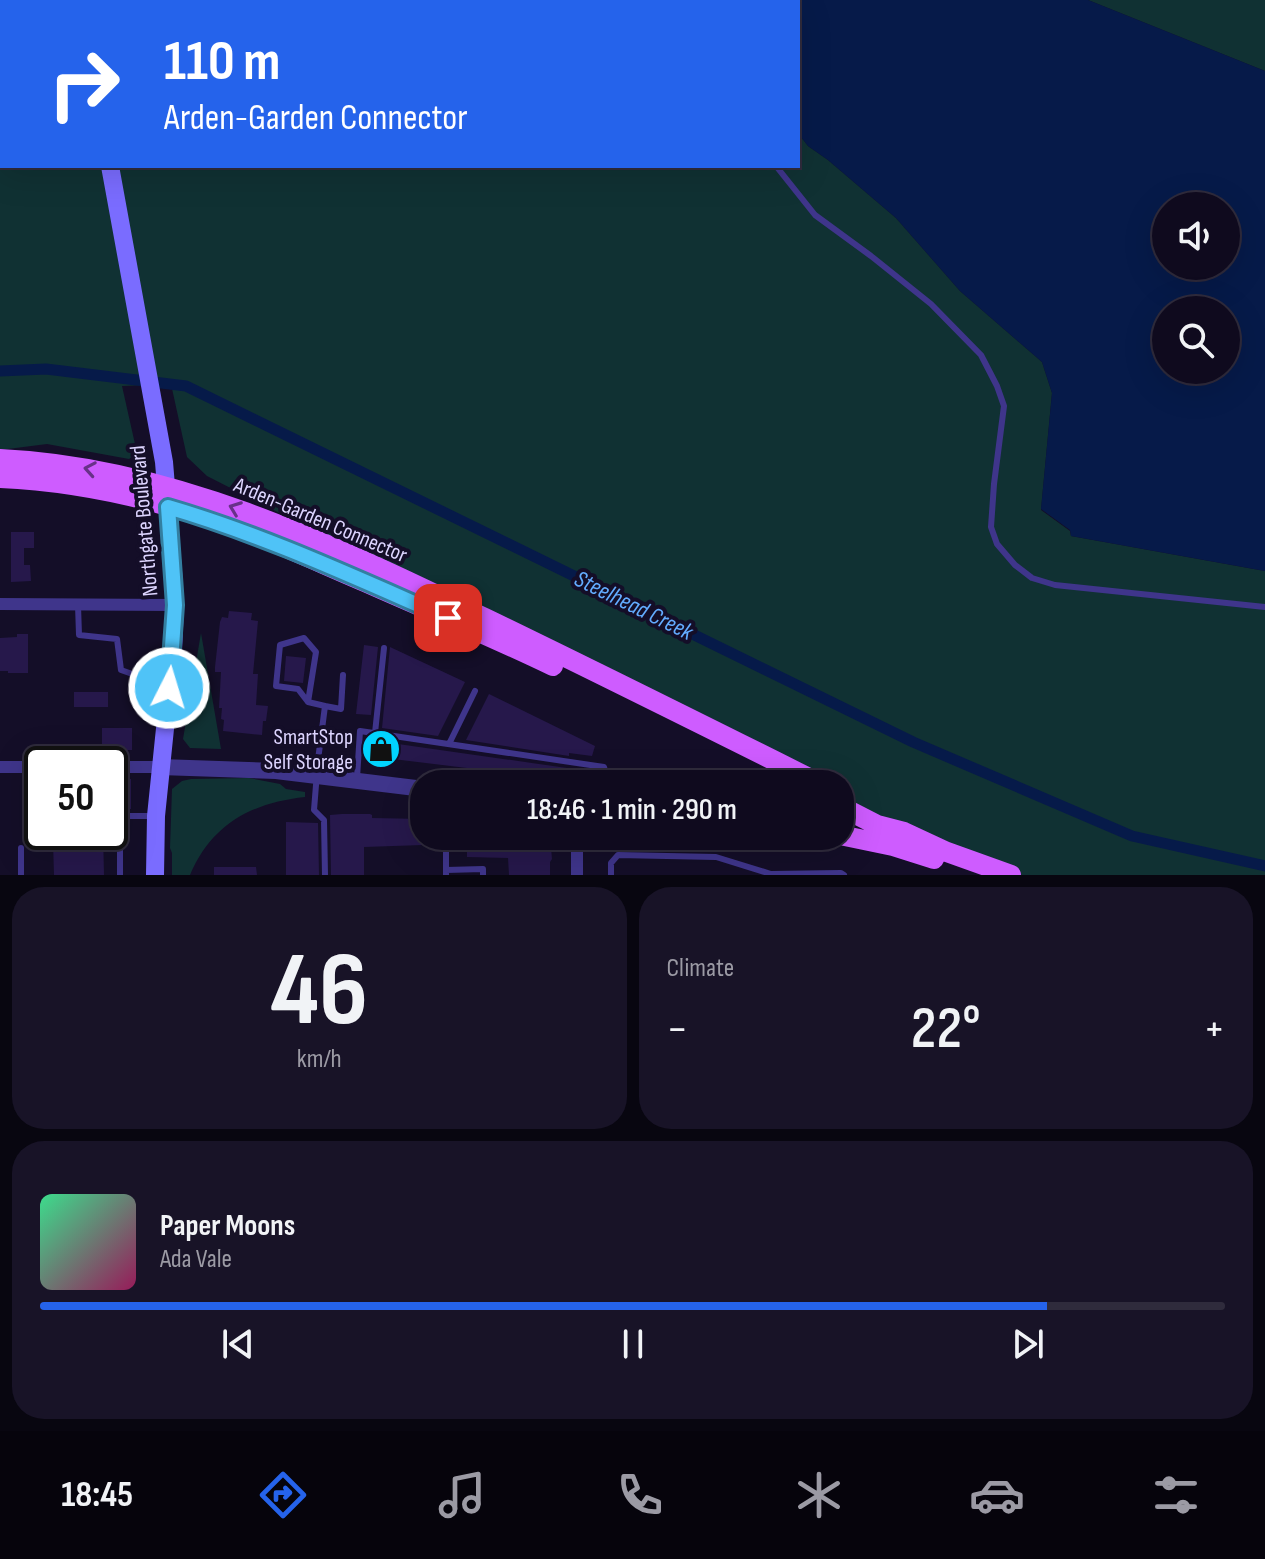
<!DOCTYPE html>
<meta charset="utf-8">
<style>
body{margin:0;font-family:"Sofia Sans Condensed",sans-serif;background:#181327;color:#f1f3f6;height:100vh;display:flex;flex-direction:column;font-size:30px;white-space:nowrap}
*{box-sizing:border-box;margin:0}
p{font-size:26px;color:#9b9aa4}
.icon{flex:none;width:44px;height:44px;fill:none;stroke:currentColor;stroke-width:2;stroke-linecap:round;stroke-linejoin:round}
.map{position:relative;height:875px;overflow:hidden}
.details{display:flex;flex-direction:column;gap:12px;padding:12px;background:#080610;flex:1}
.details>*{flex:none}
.top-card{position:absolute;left:0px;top:0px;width:800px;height:168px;box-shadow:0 8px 32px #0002,0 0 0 2px #2f2b3c;background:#2563eb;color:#fff;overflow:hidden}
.fabs{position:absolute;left:1152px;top:192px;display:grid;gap:16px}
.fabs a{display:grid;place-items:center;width:88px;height:88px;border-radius:50%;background:#0f0a1e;box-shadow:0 8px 32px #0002,0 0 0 2px #2f2b3c;font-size:40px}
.speed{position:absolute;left:24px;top:746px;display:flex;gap:16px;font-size:40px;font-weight:700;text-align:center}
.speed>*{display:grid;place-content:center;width:104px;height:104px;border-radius:50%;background:#0f0a1e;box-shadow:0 8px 32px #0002,0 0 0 2px #2f2b3c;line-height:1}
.speed .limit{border:4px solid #111;border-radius:12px;background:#fff;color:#111}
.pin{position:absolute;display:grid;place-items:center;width:68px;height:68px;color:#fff;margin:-34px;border-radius:16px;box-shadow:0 4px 12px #0006}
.me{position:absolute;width:88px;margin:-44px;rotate:5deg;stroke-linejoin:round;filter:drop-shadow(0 0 6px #0008)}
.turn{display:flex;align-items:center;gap:28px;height:168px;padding:0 32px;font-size:36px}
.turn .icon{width:104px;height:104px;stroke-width:2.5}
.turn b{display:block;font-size:56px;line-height:68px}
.big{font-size:60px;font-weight:600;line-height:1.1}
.details .tile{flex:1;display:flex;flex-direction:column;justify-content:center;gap:12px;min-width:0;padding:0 28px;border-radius:32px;background:#181327}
.details .dial{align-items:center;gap:0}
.dial b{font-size:104px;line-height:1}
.song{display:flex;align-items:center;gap:24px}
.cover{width:96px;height:96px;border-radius:12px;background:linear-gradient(135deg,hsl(150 70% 55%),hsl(330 70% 35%))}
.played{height:8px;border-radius:4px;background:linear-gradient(90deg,#2563eb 85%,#2f2b3c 85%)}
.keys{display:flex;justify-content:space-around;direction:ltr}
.heat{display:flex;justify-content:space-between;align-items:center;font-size:44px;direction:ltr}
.details .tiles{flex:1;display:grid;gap:12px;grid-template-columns:1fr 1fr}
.tile:last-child{grid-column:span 2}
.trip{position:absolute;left:410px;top:770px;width:444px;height:80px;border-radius:32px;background:#0f0a1e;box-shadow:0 8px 32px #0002,0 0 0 2px #2f2b3c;font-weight:600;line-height:80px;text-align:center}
.dock{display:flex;height:128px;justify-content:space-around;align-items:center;background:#06040c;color:#9b9aa4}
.dock .icon{width:56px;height:56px}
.dock .active{color:#2563eb}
.dock b{font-size:36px;color:#f1f3f6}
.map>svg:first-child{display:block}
.green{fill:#103133}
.water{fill:#061a49;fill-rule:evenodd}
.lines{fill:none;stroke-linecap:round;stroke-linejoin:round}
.canal{stroke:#061a49;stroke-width:11}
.building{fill:#26184b}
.service{stroke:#3f358b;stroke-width:6}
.minor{stroke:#3f358b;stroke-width:12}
.tertiary{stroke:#3f358b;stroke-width:16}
.secondary{stroke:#7a6cff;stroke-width:18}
.primary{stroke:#ce5cff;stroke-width:20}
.oneway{stroke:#683189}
.route-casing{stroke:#337fa1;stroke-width:20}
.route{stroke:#4fc3f7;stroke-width:14}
.labels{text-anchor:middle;stroke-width:8;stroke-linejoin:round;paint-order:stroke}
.street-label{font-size:22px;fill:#ddd5ff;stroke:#140e28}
.poi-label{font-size:22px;fill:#ddd5ff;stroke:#140e28;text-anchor:end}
.water-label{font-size:24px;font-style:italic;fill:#63acff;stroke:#140e28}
</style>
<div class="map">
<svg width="1265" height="875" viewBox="0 0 1265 875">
<rect width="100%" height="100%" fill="#140e28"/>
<path class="green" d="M0,0H738L737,2H2V166H798V133L808,146L828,160L896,218L960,291L1042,362L1052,393L1041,510L1070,531L1071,536L1265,571V875H1020L840,799V784H811L207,476L187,457L171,384L122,386L137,453L129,459L47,444L0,450Z
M1088,0H1265V71Z
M201,633L221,749L190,748L183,739Z
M249,778L280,784L286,789L305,792V797C251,803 212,824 190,875H172V853L170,848L172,789L182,781L191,779Z"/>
<path class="water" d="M738,0H1088L1265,71V571L1071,536L1070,530L1041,509L1052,393L1042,362L960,291L896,218L828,160L808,146L798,133V2H737ZM1166,206H1226V266H1166ZM1166,310H1226V370H1166Z"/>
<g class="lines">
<path class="canal" d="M0,371L46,369L186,386L913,742L1132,836L1265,866"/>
</g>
<path class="building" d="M11,532H34V548H24V565H30L31,581L11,582Z
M229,611L252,613L251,620L258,621L253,674H258L256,705L268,706L266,721H263L262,735L223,731L224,720L221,719L222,708H219L221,672H215V667L220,622L222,617L228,618Z
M17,634H28V673H8V671H0V638L17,637Z
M364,645L378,647L371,715L356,714Z
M390,647L465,682L438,736L382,728Z
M286,656L306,658L303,683L284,681Z
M74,692H108V707H74Z
M489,694L595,746L592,756L569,753V756L466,740Z
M102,728H132V750H102Z
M370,740L567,768L566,780L368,756Z
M131,779V809L110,810V780Z
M342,814H370L372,815V818L423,819V845L364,847V875H331L330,815Z
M286,822L318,823L319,875H286Z
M73,832H103L104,875H54L53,842H73Z
M467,836H550L552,859L550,862V875H509L508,858L467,857Z
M214,867H256L257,875H214Z"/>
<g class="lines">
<path class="service" d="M624,0L626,2
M776,166L815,215L871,256L931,304L981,355L997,386L1004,406L994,484L991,527L997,544L1015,565L1032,578L1055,585L1265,607
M78,605L79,635L117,639L121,670L166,686
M308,702L316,652L304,638L280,645L276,686L298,689L308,702L325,706
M375,733L384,648
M449,744L475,691
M357,778L360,731L604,767L609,784
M21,848V875
M446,870L483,869V875
M120,875V816H152
M325,875L324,820L314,810L318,760L325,706L341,709L343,675
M446,875V836
M611,875V863L618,855L716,857L771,874L841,873L844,875"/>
<path class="minor" d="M0,604L175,605
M0,767H42
M110,767H160
M577,875V836"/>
<path class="tertiary" d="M160,767L276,771L424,789"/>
<path class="secondary" d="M79,0V2
M110,166L164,462L173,571L175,605L173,651L156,816L155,875"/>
<path class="primary" d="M0,459C173,467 331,544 485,618C597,672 709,728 821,784
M0,478C70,481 141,496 208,518C261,535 313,560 365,582C428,610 491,636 553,666
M840,806L877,825L904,832L947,852L1011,875
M840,835L893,846L934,859"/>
</g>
<defs><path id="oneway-chevron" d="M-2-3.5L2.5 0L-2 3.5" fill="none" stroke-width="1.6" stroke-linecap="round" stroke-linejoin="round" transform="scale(2)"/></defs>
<g class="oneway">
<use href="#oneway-chevron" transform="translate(90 469) rotate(-170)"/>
<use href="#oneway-chevron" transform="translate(235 508) rotate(-159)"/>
</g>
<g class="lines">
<g class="route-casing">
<path id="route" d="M169,688L175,605L168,507C264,535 356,578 448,618"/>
</g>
<use href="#route" class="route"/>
</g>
<defs>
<g id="shop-disc" transform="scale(2)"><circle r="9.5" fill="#01d3ff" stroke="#140e28"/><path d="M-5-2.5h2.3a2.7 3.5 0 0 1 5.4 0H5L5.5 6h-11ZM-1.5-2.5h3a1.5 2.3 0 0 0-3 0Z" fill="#111"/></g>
</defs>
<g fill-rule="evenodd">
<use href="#shop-disc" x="381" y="749"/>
</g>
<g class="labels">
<g class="street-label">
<text transform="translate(321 519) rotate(23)" y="8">Arden-Garden Connector</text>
<text transform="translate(143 521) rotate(-95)" y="8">Northgate Boulevard</text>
</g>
<g class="poi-label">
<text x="353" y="744">SmartStop<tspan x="353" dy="25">Self Storage</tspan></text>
</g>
<g class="water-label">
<text transform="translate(634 605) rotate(26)" y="8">Steelhead Creek</text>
</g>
</g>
</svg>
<div class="fabs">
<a><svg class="icon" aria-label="sound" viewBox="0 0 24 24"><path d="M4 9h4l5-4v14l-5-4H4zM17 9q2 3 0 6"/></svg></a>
<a><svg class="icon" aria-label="search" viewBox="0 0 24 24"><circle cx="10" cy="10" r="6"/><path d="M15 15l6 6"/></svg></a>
</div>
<div class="speed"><div class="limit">50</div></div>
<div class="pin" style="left:448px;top:618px;background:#d93025"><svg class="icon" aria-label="arrive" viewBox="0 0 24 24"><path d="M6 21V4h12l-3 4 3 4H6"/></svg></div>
<svg class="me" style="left:169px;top:688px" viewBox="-20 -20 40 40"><circle r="17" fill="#4fc3f7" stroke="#fff" stroke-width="3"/><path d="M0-11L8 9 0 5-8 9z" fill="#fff"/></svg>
<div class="trip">18:46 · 1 min · 290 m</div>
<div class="top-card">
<div class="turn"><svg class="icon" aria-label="right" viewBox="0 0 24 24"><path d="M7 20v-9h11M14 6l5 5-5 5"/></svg><div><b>110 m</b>Arden-Garden Connector</div></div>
</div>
</div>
<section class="details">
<div class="tiles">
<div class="tile dial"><b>46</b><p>km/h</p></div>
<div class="tile"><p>Climate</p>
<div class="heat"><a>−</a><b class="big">22°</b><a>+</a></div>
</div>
<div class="tile">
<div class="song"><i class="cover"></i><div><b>Paper Moons</b><p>Ada Vale</p></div></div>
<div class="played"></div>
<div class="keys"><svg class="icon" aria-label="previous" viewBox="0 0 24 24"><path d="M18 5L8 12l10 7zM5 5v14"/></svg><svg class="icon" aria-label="pause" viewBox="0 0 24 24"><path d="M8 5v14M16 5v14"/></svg><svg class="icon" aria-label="next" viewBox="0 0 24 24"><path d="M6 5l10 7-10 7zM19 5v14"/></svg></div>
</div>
</div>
</section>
<nav class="dock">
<b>18:45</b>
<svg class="icon active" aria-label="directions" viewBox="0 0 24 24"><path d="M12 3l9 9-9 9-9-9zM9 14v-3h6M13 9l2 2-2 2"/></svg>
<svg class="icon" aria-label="music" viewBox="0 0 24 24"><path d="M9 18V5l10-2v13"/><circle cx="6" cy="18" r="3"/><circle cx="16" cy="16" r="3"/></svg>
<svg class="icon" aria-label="phone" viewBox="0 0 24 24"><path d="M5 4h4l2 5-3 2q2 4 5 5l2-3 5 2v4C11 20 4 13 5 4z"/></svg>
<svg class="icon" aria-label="climate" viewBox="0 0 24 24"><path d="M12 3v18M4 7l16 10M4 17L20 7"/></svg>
<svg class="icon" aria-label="car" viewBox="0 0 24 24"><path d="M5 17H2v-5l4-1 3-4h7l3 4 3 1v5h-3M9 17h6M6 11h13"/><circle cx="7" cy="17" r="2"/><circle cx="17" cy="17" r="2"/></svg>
<svg class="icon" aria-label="filters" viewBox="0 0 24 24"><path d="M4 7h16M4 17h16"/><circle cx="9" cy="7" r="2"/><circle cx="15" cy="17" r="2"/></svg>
</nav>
